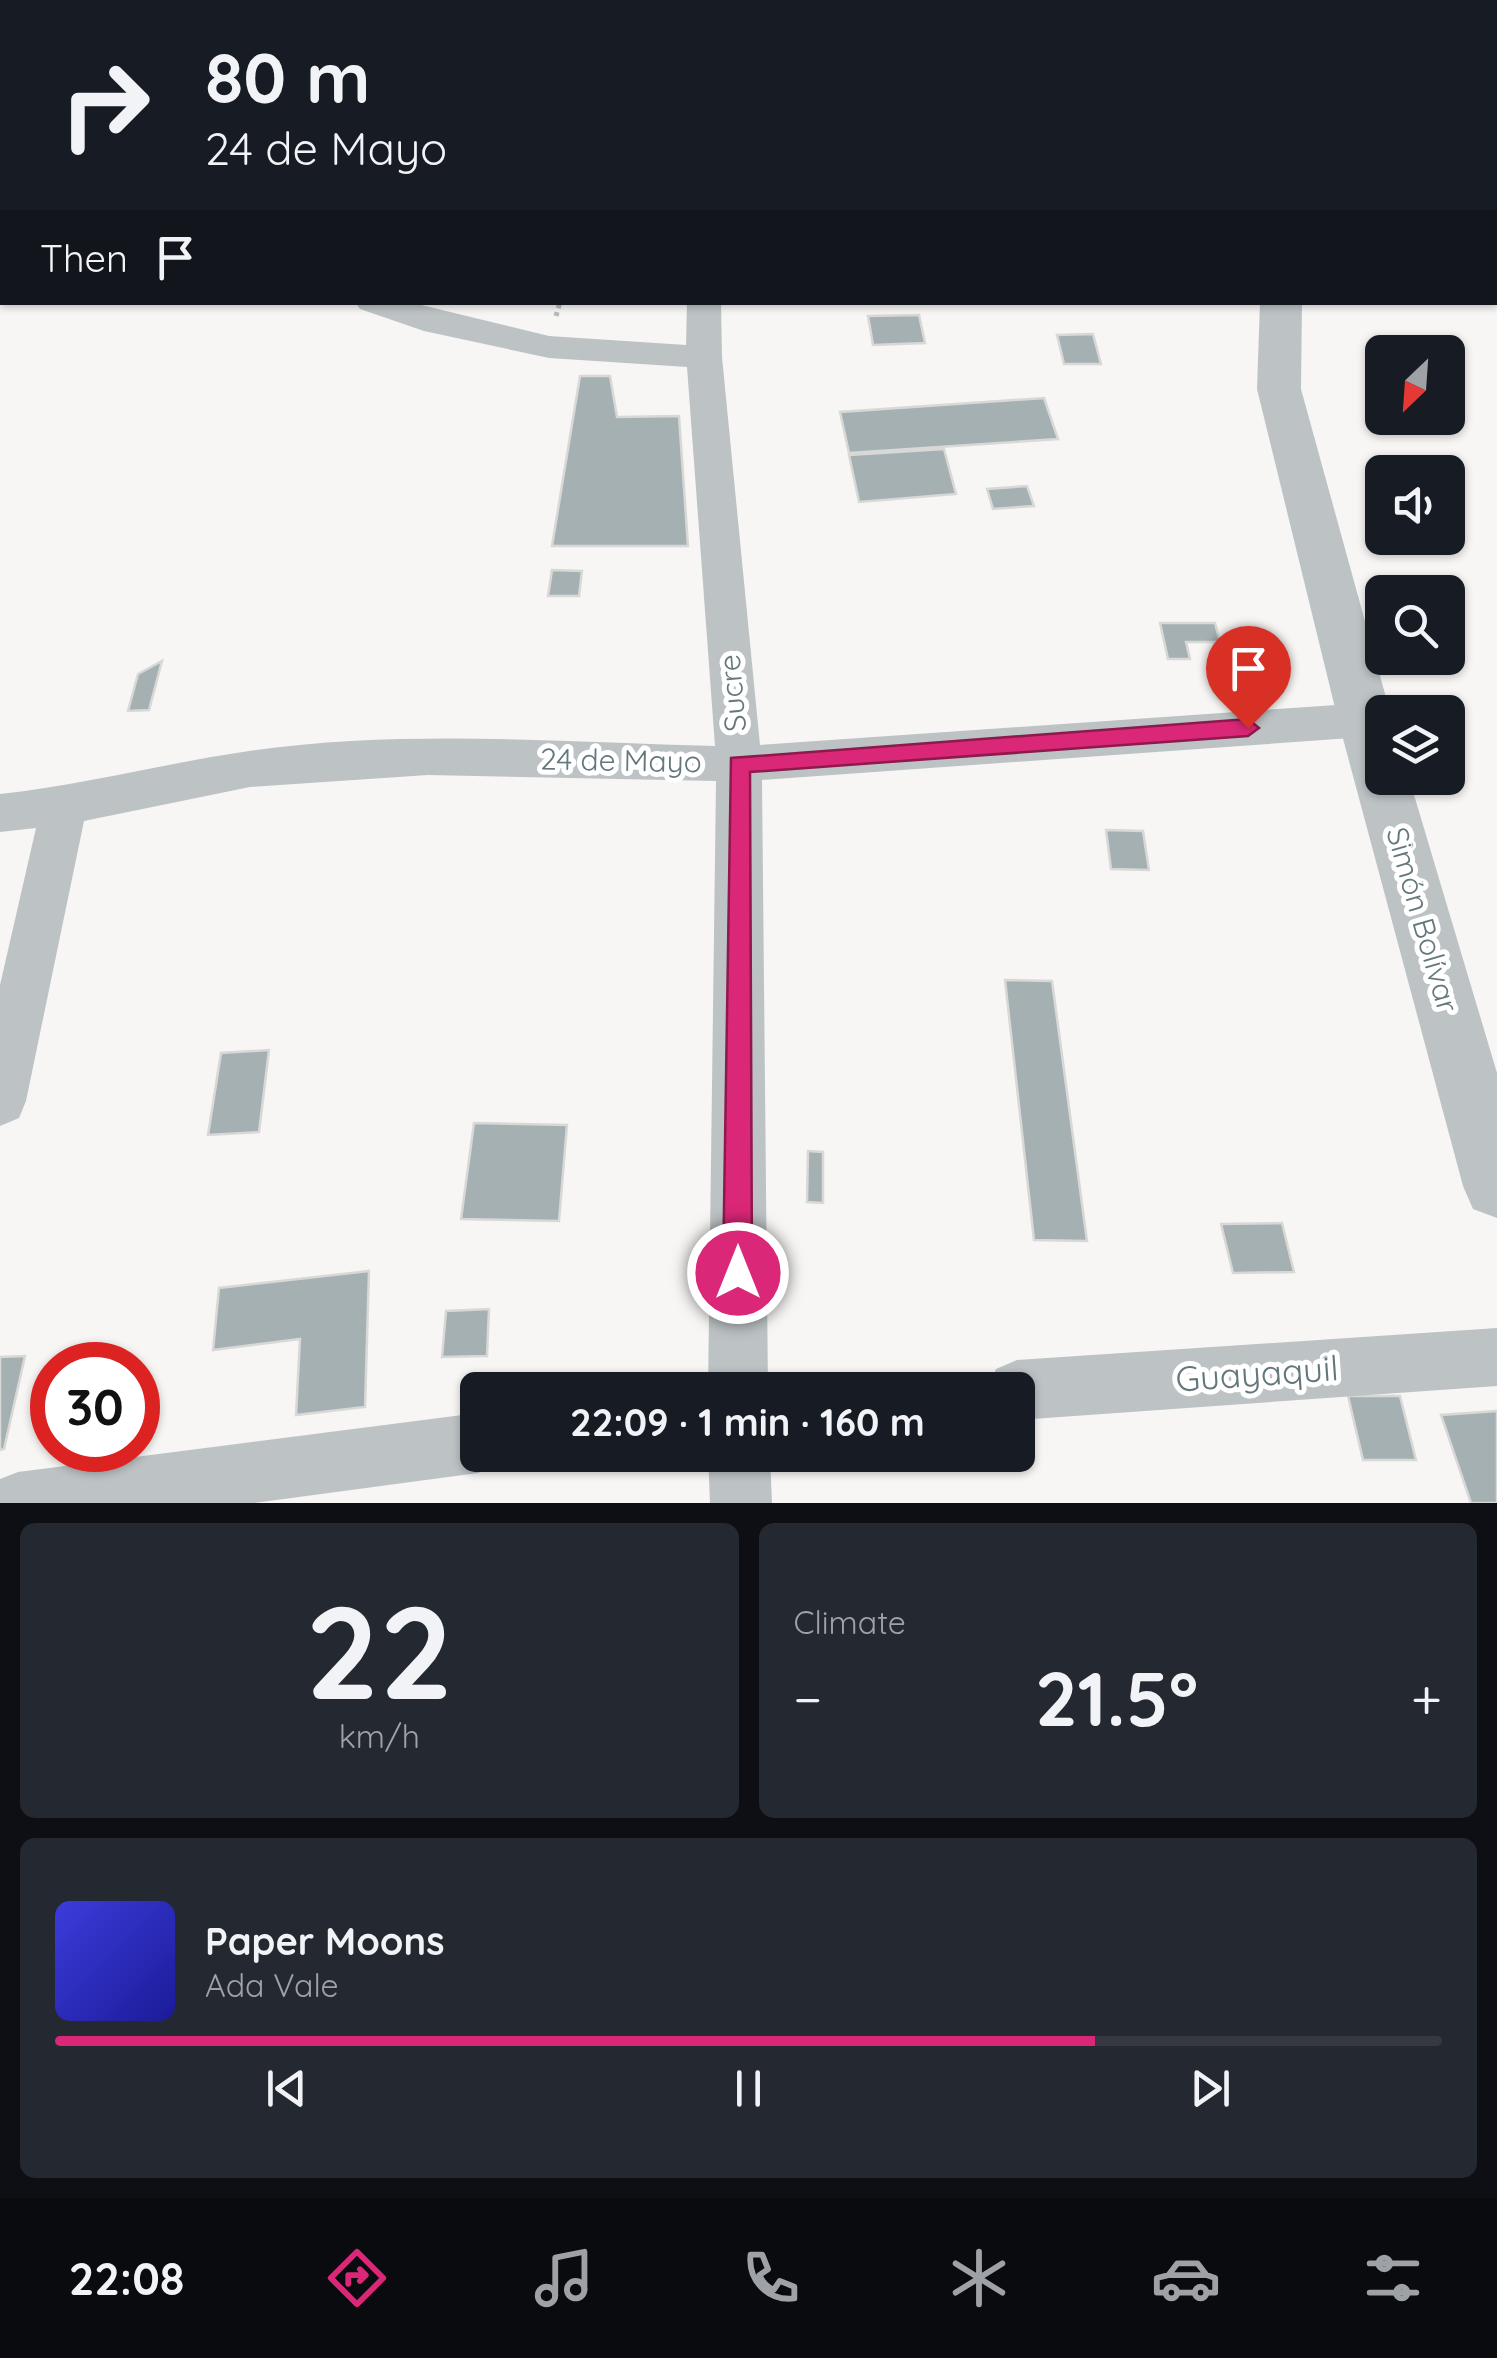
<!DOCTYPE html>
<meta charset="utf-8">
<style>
body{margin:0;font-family:Quicksand,sans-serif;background:#242831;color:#f1f3f6;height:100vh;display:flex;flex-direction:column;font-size:38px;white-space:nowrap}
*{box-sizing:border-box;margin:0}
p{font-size:32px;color:#9ea1a6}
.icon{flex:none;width:55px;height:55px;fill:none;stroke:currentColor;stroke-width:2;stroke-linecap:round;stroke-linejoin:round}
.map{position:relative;height:1503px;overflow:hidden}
.side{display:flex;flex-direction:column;gap:20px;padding:20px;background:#0d0f14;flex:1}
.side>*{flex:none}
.hud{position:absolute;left:0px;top:0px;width:1498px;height:305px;box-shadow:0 2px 8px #0004;background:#171b24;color:#f1f3f6;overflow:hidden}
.needle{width:65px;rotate:205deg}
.buttons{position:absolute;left:1365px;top:335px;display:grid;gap:20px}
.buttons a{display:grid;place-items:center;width:100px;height:100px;border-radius:15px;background:#171b24;box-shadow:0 2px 8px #0004;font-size:50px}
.speed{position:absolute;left:30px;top:1342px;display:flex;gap:20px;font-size:50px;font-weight:700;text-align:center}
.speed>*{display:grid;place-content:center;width:130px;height:130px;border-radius:50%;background:#171b24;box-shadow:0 2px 8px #0004;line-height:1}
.speed .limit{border:15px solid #d22;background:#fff;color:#111}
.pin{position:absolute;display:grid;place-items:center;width:85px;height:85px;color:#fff;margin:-102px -42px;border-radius:50% 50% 50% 0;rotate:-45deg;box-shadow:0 0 10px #0007}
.pin .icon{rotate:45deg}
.me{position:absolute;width:110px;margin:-55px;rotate:0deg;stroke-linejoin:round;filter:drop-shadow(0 0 8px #0008)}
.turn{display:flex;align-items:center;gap:35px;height:210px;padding:0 40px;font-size:45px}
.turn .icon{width:130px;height:130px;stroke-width:2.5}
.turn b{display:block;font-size:70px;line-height:85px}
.then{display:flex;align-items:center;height:95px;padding:0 40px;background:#0003;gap:20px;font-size:38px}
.big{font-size:75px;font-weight:800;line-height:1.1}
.side .tile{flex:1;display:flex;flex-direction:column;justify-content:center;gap:15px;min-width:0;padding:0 35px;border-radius:15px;background:#242831}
.side .dial{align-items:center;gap:0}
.dial b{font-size:130px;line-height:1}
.song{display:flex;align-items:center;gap:30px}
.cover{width:120px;height:120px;border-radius:15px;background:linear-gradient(135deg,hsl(240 70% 55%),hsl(240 70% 35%))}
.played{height:10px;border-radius:5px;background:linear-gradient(90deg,#db2777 75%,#363941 75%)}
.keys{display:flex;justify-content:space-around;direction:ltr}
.heat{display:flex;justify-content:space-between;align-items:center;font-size:55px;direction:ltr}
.side .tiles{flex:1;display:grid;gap:20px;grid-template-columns:1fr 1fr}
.tile:last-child{grid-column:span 2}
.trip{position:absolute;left:460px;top:1372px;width:575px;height:100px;border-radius:15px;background:#171b24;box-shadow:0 2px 8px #0004;font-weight:800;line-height:100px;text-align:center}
.dock{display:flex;height:160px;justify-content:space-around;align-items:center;background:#090b0e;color:#9ea1a6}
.dock .icon{width:70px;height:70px}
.dock .on{color:#db2777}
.dock b{font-size:45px;color:#f1f3f6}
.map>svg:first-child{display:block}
.building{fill:#a5b0b3;stroke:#d8d8d6;stroke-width:2.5}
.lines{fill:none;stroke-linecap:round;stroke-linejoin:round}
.path{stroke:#b8bcbd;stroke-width:5;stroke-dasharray:4 4;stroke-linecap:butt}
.minor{fill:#bdc3c5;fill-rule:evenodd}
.tertiary{fill:#bdc3c5;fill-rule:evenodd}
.route{fill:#db2777;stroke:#8e194d;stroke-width:2.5}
.labels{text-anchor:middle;stroke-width:10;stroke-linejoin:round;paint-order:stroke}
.street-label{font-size:30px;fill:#63777d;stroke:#fff}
.near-street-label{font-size:35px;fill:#63777d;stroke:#fff}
</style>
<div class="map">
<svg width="1497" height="1503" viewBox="0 0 1497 1503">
<rect width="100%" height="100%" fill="#f7f6f4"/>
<path class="building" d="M919,315L925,343L873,345L868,316Z
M1093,334L1101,364H1064L1057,335Z
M580,376H610L617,417L679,416L688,546H552Z
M1044,398L1058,439L849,453L840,412Z
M944,449L956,494L859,502L849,455Z
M1027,486L1034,506L993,509L987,489Z
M552,570L582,571L579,596H548Z
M1160,623H1215L1220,642H1186L1190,659H1168Z
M162,661L149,710L128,711L138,674Z
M1106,830L1143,831L1149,870L1111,869Z
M1005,980L1052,981L1087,1241L1034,1240Z
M269,1050L259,1132L208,1135L221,1053Z
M474,1123L567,1125L559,1221L461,1219Z
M808,1151L823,1152V1203L807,1202Z
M1282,1223L1294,1272L1233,1273L1221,1224Z
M369,1271L365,1407L296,1415L300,1339L213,1350L219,1288Z
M489,1309L487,1356L442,1357L446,1311Z
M25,1356L4,1449L0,1450V1357Z
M1348,1396H1400L1416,1460H1363Z
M1497,1411V1503H1471L1441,1415Z"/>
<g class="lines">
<path class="path" d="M556,316L560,302"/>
<path class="minor" d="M0,116H2V135H0Z
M355,302H409L549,336L686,345L687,302H721L722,357L760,745L1365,703L1383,712L1381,732L1365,737L762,780L768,1390H708L716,781L428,775L250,787L84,821L26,1101L19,1118L0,1126V985L36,828L0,832V794C84,785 165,763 249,751C402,729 561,742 715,746L687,367L549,358L424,331L360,309Z
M1497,1328V1386L1018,1420V1390H987L996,1369L1017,1360Z
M478,1413V1455H503L499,1464L478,1473L254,1503H0V1479L18,1472Z
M708,1455H770L772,1503H710Z"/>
<path class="tertiary" d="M1274,0H1308V2H1274Z
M1260,302H1302L1301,389L1390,712H1382V778H1409L1497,1073V1218L1473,1209L1463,1186L1338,720L1257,389Z"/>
</g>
<path class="route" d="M1248,719L1259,728L1248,736L750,772L752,1273L748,1283L738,1287L728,1283L723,1273L731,758Z"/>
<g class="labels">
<g class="street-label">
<text transform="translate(733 693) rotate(-95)" y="10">Sucre</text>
<text transform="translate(621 761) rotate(1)" y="10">24 de Mayo</text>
<text transform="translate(1422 920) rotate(74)" y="10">Simón Bolívar</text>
</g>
<g class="near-street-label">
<text transform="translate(1257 1374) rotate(-4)" y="12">Guayaquil</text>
</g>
</g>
</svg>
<div class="buttons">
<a><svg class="needle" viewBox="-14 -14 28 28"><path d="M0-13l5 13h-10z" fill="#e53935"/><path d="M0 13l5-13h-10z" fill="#9ea1a6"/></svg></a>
<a><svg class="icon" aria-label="sound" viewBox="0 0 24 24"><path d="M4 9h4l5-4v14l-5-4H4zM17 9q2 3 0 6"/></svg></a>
<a><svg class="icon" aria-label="search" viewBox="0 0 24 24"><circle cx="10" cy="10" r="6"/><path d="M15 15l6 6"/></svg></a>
<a><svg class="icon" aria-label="layers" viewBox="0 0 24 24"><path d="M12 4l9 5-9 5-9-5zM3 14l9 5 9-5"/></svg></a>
</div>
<div class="speed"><div class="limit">30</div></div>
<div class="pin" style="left:1248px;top:728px;background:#d93025"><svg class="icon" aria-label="arrive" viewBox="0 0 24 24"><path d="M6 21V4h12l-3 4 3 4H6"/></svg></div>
<svg class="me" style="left:738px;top:1273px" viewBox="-20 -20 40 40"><circle r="17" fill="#db2777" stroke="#fff" stroke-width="3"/><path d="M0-11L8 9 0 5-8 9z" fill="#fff"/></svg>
<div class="trip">22:09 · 1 min · 160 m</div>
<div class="hud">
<div class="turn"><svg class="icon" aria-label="right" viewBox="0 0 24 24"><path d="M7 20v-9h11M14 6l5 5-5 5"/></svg><div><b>80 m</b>24 de Mayo</div></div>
<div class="then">Then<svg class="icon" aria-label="arrive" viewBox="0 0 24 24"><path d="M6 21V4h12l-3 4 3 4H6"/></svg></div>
</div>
</div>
<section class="side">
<div class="tiles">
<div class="tile dial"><b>22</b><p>km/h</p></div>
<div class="tile"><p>Climate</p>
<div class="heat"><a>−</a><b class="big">21.5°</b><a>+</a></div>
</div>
<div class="tile">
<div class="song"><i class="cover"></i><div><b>Paper Moons</b><p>Ada Vale</p></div></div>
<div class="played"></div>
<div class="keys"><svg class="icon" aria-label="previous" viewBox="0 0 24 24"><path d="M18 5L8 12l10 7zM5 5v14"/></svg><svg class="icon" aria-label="pause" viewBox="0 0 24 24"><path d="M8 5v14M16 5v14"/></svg><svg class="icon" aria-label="next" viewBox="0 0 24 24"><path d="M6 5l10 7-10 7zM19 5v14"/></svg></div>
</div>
</div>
</section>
<nav class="dock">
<b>22:08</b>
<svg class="icon on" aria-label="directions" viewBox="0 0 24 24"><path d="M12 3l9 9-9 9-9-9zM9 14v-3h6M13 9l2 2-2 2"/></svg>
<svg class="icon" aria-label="music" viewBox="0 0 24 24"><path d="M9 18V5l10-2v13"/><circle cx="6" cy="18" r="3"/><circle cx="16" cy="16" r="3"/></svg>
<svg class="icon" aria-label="phone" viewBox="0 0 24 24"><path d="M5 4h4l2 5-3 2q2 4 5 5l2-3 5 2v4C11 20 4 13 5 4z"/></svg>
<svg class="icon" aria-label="climate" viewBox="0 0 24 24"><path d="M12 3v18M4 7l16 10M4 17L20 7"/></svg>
<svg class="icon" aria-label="car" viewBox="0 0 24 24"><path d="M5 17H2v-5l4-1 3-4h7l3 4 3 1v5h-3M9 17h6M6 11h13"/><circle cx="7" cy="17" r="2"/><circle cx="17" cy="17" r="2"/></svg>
<svg class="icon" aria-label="filters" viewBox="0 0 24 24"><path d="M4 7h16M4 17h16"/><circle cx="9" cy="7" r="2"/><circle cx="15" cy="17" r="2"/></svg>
</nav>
